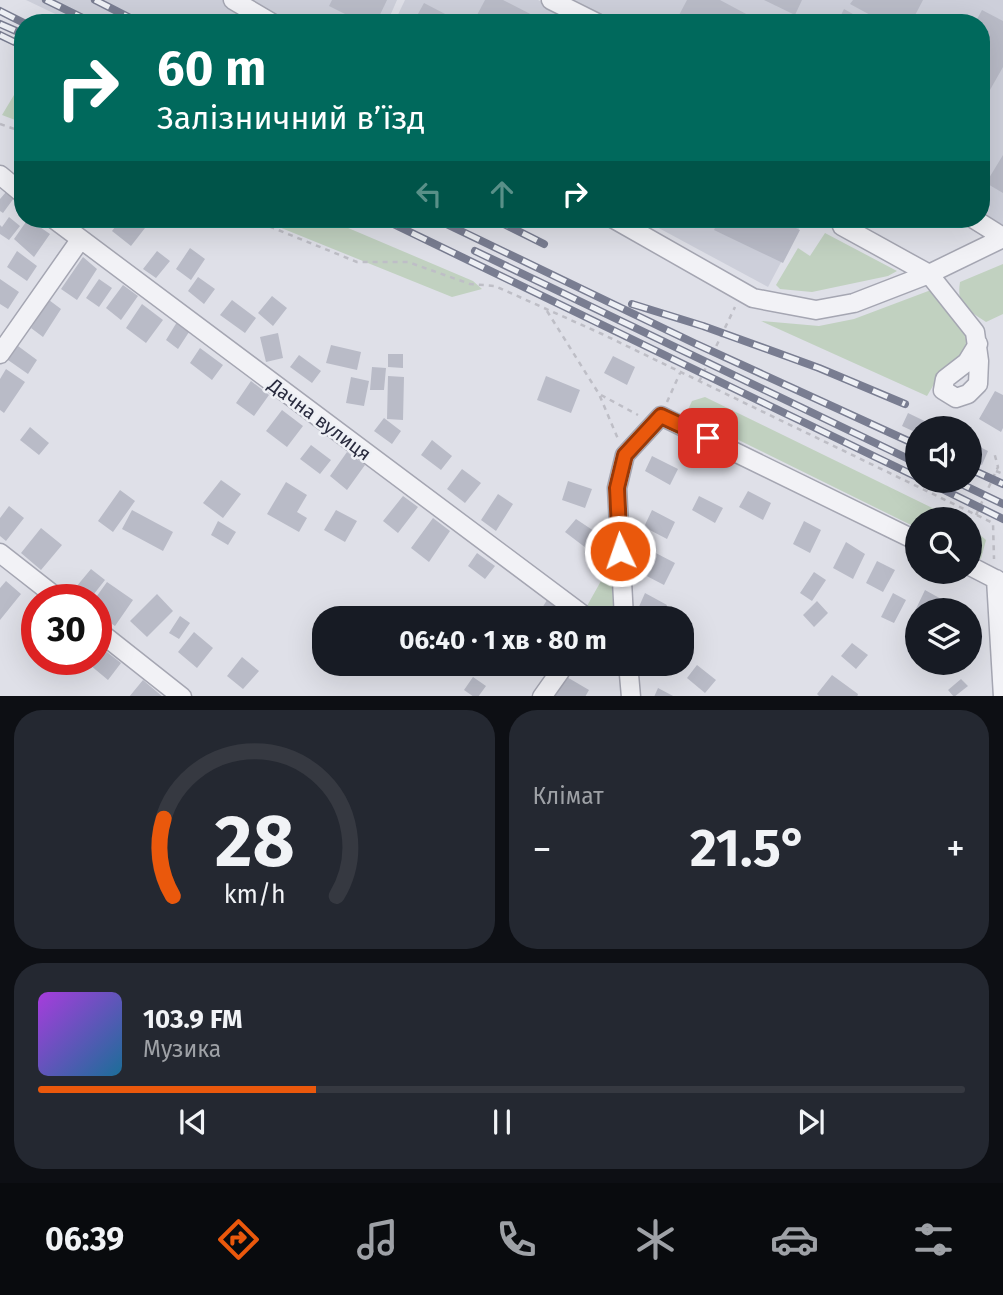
<!DOCTYPE html>
<html lang="uk">
<meta charset="utf-8">
<style>
body{margin:0;font-family:"Fira Sans",sans-serif;background:#242831;color:#f1f3f6;height:100vh;display:flex;flex-direction:column;font-size:26px;white-space:nowrap}
*{box-sizing:border-box;margin:0}
p{font-size:23px;color:#9ea1a6}
.icon{flex:none;width:38px;height:38px;fill:none;stroke:currentColor;stroke-width:2;stroke-linecap:round;stroke-linejoin:round}
.map{position:relative;height:696px;overflow:hidden}
.side{display:flex;flex-direction:column;gap:14px;padding:14px;background:#0d0f14;flex:1}
.side>*{flex:none}
.guide{position:absolute;left:14px;top:14px;width:976px;height:214px;border-radius:28px;box-shadow:0 7px 28px #0002;background:#00695c;color:#fff;overflow:hidden}
.fabs{position:absolute;left:905px;top:416px;display:grid;gap:14px}
.fabs a{display:grid;place-items:center;width:77px;height:77px;border-radius:50%;background:#171b24;box-shadow:0 7px 28px #0002;font-size:35px}
.speed{position:absolute;left:21px;top:584px;display:flex;gap:14px;font-size:35px;font-weight:700;text-align:center}
.speed>*{display:grid;place-content:center;width:91px;height:91px;border-radius:50%;background:#171b24;box-shadow:0 7px 28px #0002;line-height:1}
.speed .limit{border:10px solid #d22;background:#fff;color:#111}
.pin{position:absolute;display:grid;place-items:center;width:60px;height:60px;color:#fff;margin:-30px;border-radius:14px;box-shadow:0 4px 10px #0006}
.me{position:absolute;width:77px;margin:-38px;rotate:357deg;stroke-linejoin:round;filter:drop-shadow(0 0 5px #0008)}
.turn{display:flex;align-items:center;gap:24px;height:147px;padding:0 28px;font-size:32px}
.turn .icon{width:91px;height:91px;stroke-width:2.5}
.turn b{display:block;font-size:49px;line-height:60px}
.lanes{display:flex;align-items:center;height:66px;padding:0 28px;background:#0003;justify-content:center;gap:35px;direction:ltr}
.lanes .off{opacity:.35}
.big{font-size:52px;font-weight:700;line-height:1.1}
.side .tile{flex:1;display:flex;flex-direction:column;justify-content:center;gap:10px;min-width:0;padding:0 24px;border-radius:28px;background:#242831}
.side .dial{align-items:center;gap:0}
.dial svg{height:182px;overflow:visible;fill:none;stroke:#363941;stroke-width:7;stroke-linecap:round;text-anchor:middle}
.dial text{fill:#f1f3f6;stroke:none}
.song{display:flex;align-items:center;gap:21px}
.cover{width:84px;height:84px;border-radius:10px;background:linear-gradient(135deg,hsl(280 70% 55%),hsl(200 70% 35%))}
.played{height:7px;border-radius:4px;background:linear-gradient(90deg,#ea580c 30%,#363941 30%)}
.keys{display:flex;justify-content:space-around;direction:ltr}
.heat{display:flex;justify-content:space-between;align-items:center;font-size:38px;direction:ltr}
.side .tiles{flex:1;display:grid;gap:14px;grid-template-columns:1fr 1fr}
.tile:last-child{grid-column:span 2}
.trip{position:absolute;left:312px;top:606px;width:382px;height:70px;border-radius:28px;background:#171b24;box-shadow:0 7px 28px #0002;font-weight:700;line-height:70px;text-align:center}
.dock{display:flex;height:112px;justify-content:space-around;align-items:center;background:#090b0e;color:#9ea1a6}
.dock .icon{width:49px;height:49px}
.dock .on{color:#ea580c}
.dock b{font-size:32px;color:#f1f3f6}
.map>svg:first-child{display:block}
.built{fill:#cdcfda}
.green{fill:#c1d1c0}
.building{fill:#b9bbc7}
.lines{fill:none;stroke-linecap:round;stroke-linejoin:round}
.minor-casing{stroke:#a5a6b2;stroke-width:21}
.path{stroke:#bebec6;stroke-width:2.5;stroke-dasharray:5 5;stroke-linecap:butt}
.minor{stroke:#f2f2f6;stroke-width:18}
.rail-casing{stroke:#797d91;stroke-width:8}
.rail{stroke:#eef0f5;stroke-width:5;stroke-dasharray:16;stroke-linecap:butt}
.route-casing{stroke:#983908;stroke-width:18}
.route{stroke:#ea580c;stroke-width:12}
.labels{text-anchor:middle;stroke-width:5;stroke-linejoin:round;paint-order:stroke}
.street-label{font-size:19px;fill:#292b3e;stroke:#eef0f5}
</style>
<div class="map">
<svg width="1003" height="697" viewBox="0 0 1003 697">
<rect width="100%" height="100%" fill="#dfe0e8"/>
<path class="built" d="M26,0H397L387,23H74Z
M405,0H538L583,23H394Z
M568,0H1003V225L982,214V23H613Z
M642,219H804L768,287Z"/>
<path class="green" d="M23,80V123L2,115Z
M259,219H327L473,281L482,289L452,297Z
M825,233L897,271L888,276L812,292L780,289L776,285L798,248L810,256Z
M1003,264V314L986,322C968,309 956,307 960,282Z
M931,290L968,335L967,351L940,374L927,396L761,321L819,326L854,319Z
M705,397L957,520H917V528L686,414L692,401Z
M970,526L986,540L981,559L970,554Z
M611,563L617,602L613,613L603,618L591,614L587,606Z"/>
<path class="building" d="M332,0H387L376,23H363L329,6Z
M485,0H503L544,21L492,23L477,15Z
M687,0H720L763,23H689L678,17Z
M764,0H802L795,15Z
M853,0H923L911,23H885L850,4Z
M424,3L449,16L445,23H413Z
M844,9L869,23H837Z
M982,10L1003,21V67L982,104V23H975Z
M1003,155V193L986,183Z
M6,192L14,198L3,213L0,211V199Z
M9,217L20,226L9,240L0,234V225L2,227Z
M28,219L50,234L34,257L14,239Z
M121,219H133L145,228L131,246L112,231Z
M719,219H777L800,230L783,263L714,230Z
M190,248L205,259L191,280L176,269Z
M17,251L37,266L27,281L7,267Z
M157,251L170,261L156,278L143,269Z
M83,257L97,269L77,300L61,289Z
M198,277L215,289L204,304L188,291Z
M0,279L19,292L8,309L0,304Z
M99,279L112,288L99,307L86,298Z
M123,285L138,296L121,320L106,308Z
M272,296L287,308L273,326L258,313Z
M49,300L61,309L43,337L31,328Z
M232,300L256,318L245,333L220,315Z
M142,304L163,320L146,343L126,328Z
M177,322L189,332L178,349L166,340Z
M278,333L283,358L266,362L260,337Z
M331,345L361,352L357,370L326,363Z
M18,346L37,360L28,374L8,360Z
M200,348L223,365L212,380L190,363Z
M388,354H403V368L388,367Z
M299,355L321,371L312,383L290,367Z
M613,356L635,367L627,385L604,373Z
M372,367L386,368L384,390H370Z
M6,369L25,382L4,413L0,410V379Z
M388,376L404,377L403,420L387,419Z
M546,376L580,390L571,413L537,400Z
M351,377L369,381L364,406L346,403Z
M251,381L269,395L254,416L236,403Z
M995,391L1003,395V428L1001,432L979,419Z
M282,410L303,426L287,447L266,431Z
M908,413L941,429H917V433L902,426Z
M384,418L401,431L392,444L374,431Z
M30,427L49,443L39,455L20,440Z
M432,440L452,456L441,470L421,455Z
M970,442L988,451L982,465L970,459Z
M311,445L331,460L320,474L300,459Z
M347,452L365,465L347,490L330,476Z
M652,456L678,469L670,485L645,471Z
M462,469L481,483L465,503L447,489Z
M221,480L241,494L223,518L203,503Z
M568,481L592,489L585,508L562,500Z
M286,482L307,495L297,512L307,518L299,532L267,514Z
M120,490L135,501L113,532L98,521Z
M748,491L771,503L763,520L739,507Z
M498,494L513,504L496,531L481,520Z
M403,496L418,507L398,533L383,521Z
M699,496L723,508L715,523L692,510Z
M9,506L24,518L6,541L0,536V518Z
M132,510L173,532L163,551L122,529Z
M336,510L357,521L345,542L324,530Z
M652,510L675,522L667,539L644,527Z
M433,518L450,531L429,562L411,548Z
M576,519L597,533L586,548L565,532Z
M218,521L236,532L228,545L211,535Z
M804,521L821,530L810,553L793,544Z
M41,528L62,545L41,570L21,553Z
M846,542L865,554L853,579L833,568Z
M650,550L675,563L664,585L639,572Z
M477,553L495,566L485,579L468,566Z
M877,561L895,570L883,592L866,583Z
M91,569L105,580L90,599L76,587Z
M814,572L826,580L812,601L800,593Z
M6,581L21,594L0,620V588Z
M107,582L133,600L115,626L96,613V600H94Z
M925,590L943,600L938,611H917V614L914,613Z
M645,593L667,605L661,618H655L638,609Z
M893,593L906,600L894,623L881,617Z
M157,594L173,611L147,637L130,621Z
M547,600L564,613L561,618H536Z
M817,601L828,613L814,627L803,615Z
M37,611V633L26,622Z
M180,616L190,623L179,639L169,633Z
M194,632L213,648L197,668L178,652Z
M852,643L868,655L856,669L841,656Z
M103,649L121,663L108,680L90,665Z
M242,657L259,671L243,689L227,676Z
M945,663H968L951,673Z
M697,665L716,680L705,693L687,678Z
M560,673L589,690L585,697H547Z
M832,675L858,694L857,697H820L817,694Z
M473,677L486,686L478,697H474L464,690Z
M961,679L968,686L954,697L948,690Z
M143,680L163,697H129Z
M658,688L675,697H654Z"/>
<g class="lines">
<g class="minor-casing">
<path id="minor" d="M233,0L272,23
M551,0L597,23
M0,175L23,194
M54,219L587,618
M614,219L753,298L816,310L854,303L929,274L1003,238
M974,219L1003,237
M842,226L929,274L975,332L979,361L978,384L968,394L956,398L943,390L945,379L967,362L978,344
M0,354L80,240
M0,553L60,600
M970,566L1003,583
M996,579L1003,697
M624,618L617,488L625,455L661,416L917,541
M96,629L182,697
M628,663L631,697
M542,697L566,663"/>
</g>
<path class="path" d="M0,124L23,132
M251,219L357,262H408L470,284L495,286L602,334L993,523L994,559
M547,311L599,394L618,439
M699,382L735,307
M601,395L638,415
M667,402L680,373
M996,471L1003,474
M976,515L998,467L994,452"/>
<use href="#minor" class="minor"/>
<g class="rail-casing">
<path id="rail" d="M46,0L93,23
M95,0L140,23
M0,11L24,23
M0,24L23,34
M0,35L23,46
M383,219L917,477
M436,219L694,343L917,445
M494,219L544,244
M475,251L917,463
M632,304L703,326L819,368L905,404
M970,469L1003,484
M926,481L1003,519
M955,481L1003,504"/>
</g>
<use href="#rail" class="rail"/>
</g>
<g class="lines">
<g class="route-casing">
<path id="route" d="M620,551L617,488L625,455L661,416L708,438"/>
</g>
<use href="#route" class="route"/>
</g>
<g class="labels">
<g class="street-label">
<text transform="translate(320 419) rotate(37)" y="7">Дачна вулиця</text>
</g>
</g>
</svg>
<div class="fabs">
<a><svg class="icon" aria-label="sound" viewBox="0 0 24 24"><path d="M4 9h4l5-4v14l-5-4H4zM17 9q2 3 0 6"/></svg></a>
<a><svg class="icon" aria-label="search" viewBox="0 0 24 24"><circle cx="10" cy="10" r="6"/><path d="M15 15l6 6"/></svg></a>
<a><svg class="icon" aria-label="layers" viewBox="0 0 24 24"><path d="M12 4l9 5-9 5-9-5zM3 14l9 5 9-5"/></svg></a>
</div>
<div class="speed"><div class="limit">30</div></div>
<div class="pin" style="left:708px;top:438px;background:#d93025"><svg class="icon" aria-label="arrive" viewBox="0 0 24 24"><path d="M6 21V4h12l-3 4 3 4H6"/></svg></div>
<svg class="me" style="left:620px;top:551px" viewBox="-20 -20 40 40"><circle r="17" fill="#ea580c" stroke="#fff" stroke-width="3"/><path d="M0-11L8 9 0 5-8 9z" fill="#fff"/></svg>
<div class="trip">06:40 · 1 хв · 80 m</div>
<div class="guide">
<div class="turn"><svg class="icon" aria-label="right" viewBox="0 0 24 24"><path d="M7 20v-9h11M14 6l5 5-5 5"/></svg><div><b>60 m</b>Залізничний в’їзд</div></div>
<div class="lanes"><svg class="icon off" aria-label="left" viewBox="0 0 24 24"><path d="M17 20v-9H6M10 6l-5 5 5 5"/></svg><svg class="icon off" aria-label="ahead" viewBox="0 0 24 24"><path d="M12 20V5M6 11l6-6 6 6"/></svg><svg class="icon" aria-label="right" viewBox="0 0 24 24"><path d="M7 20v-9h11M14 6l5 5-5 5"/></svg></div>
</div>
</div>
<section class="side">
<div class="tiles">
<div class="tile dial"><svg viewBox="0 0 100 80">
<path d="M14 69A42 42 0 1 1 86 69"/>
<path d="M14 69A42 42 0 0 1 10 35" stroke="#ea580c"/>
<text x="50" y="56" font-size="32" font-weight="700">28</text>
<text x="50" y="72" font-size="11">km/h</text>
</svg></div>
<div class="tile"><p>Клімат</p>
<div class="heat"><a>−</a><b class="big">21.5°</b><a>+</a></div>
</div>
<div class="tile">
<div class="song"><i class="cover"></i><div><b>103.9 FM</b><p>Музика</p></div></div>
<div class="played"></div>
<div class="keys"><svg class="icon" aria-label="previous" viewBox="0 0 24 24"><path d="M18 5L8 12l10 7zM5 5v14"/></svg><svg class="icon" aria-label="pause" viewBox="0 0 24 24"><path d="M8 5v14M16 5v14"/></svg><svg class="icon" aria-label="next" viewBox="0 0 24 24"><path d="M6 5l10 7-10 7zM19 5v14"/></svg></div>
</div>
</div>
</section>
<nav class="dock">
<b>06:39</b>
<svg class="icon on" aria-label="directions" viewBox="0 0 24 24"><path d="M12 3l9 9-9 9-9-9zM9 14v-3h6M13 9l2 2-2 2"/></svg>
<svg class="icon" aria-label="music" viewBox="0 0 24 24"><path d="M9 18V5l10-2v13"/><circle cx="6" cy="18" r="3"/><circle cx="16" cy="16" r="3"/></svg>
<svg class="icon" aria-label="phone" viewBox="0 0 24 24"><path d="M5 4h4l2 5-3 2q2 4 5 5l2-3 5 2v4C11 20 4 13 5 4z"/></svg>
<svg class="icon" aria-label="climate" viewBox="0 0 24 24"><path d="M12 3v18M4 7l16 10M4 17L20 7"/></svg>
<svg class="icon" aria-label="car" viewBox="0 0 24 24"><path d="M5 17H2v-5l4-1 3-4h7l3 4 3 1v5h-3M9 17h6M6 11h13"/><circle cx="7" cy="17" r="2"/><circle cx="17" cy="17" r="2"/></svg>
<svg class="icon" aria-label="filters" viewBox="0 0 24 24"><path d="M4 7h16M4 17h16"/><circle cx="9" cy="7" r="2"/><circle cx="15" cy="17" r="2"/></svg>
</nav>
